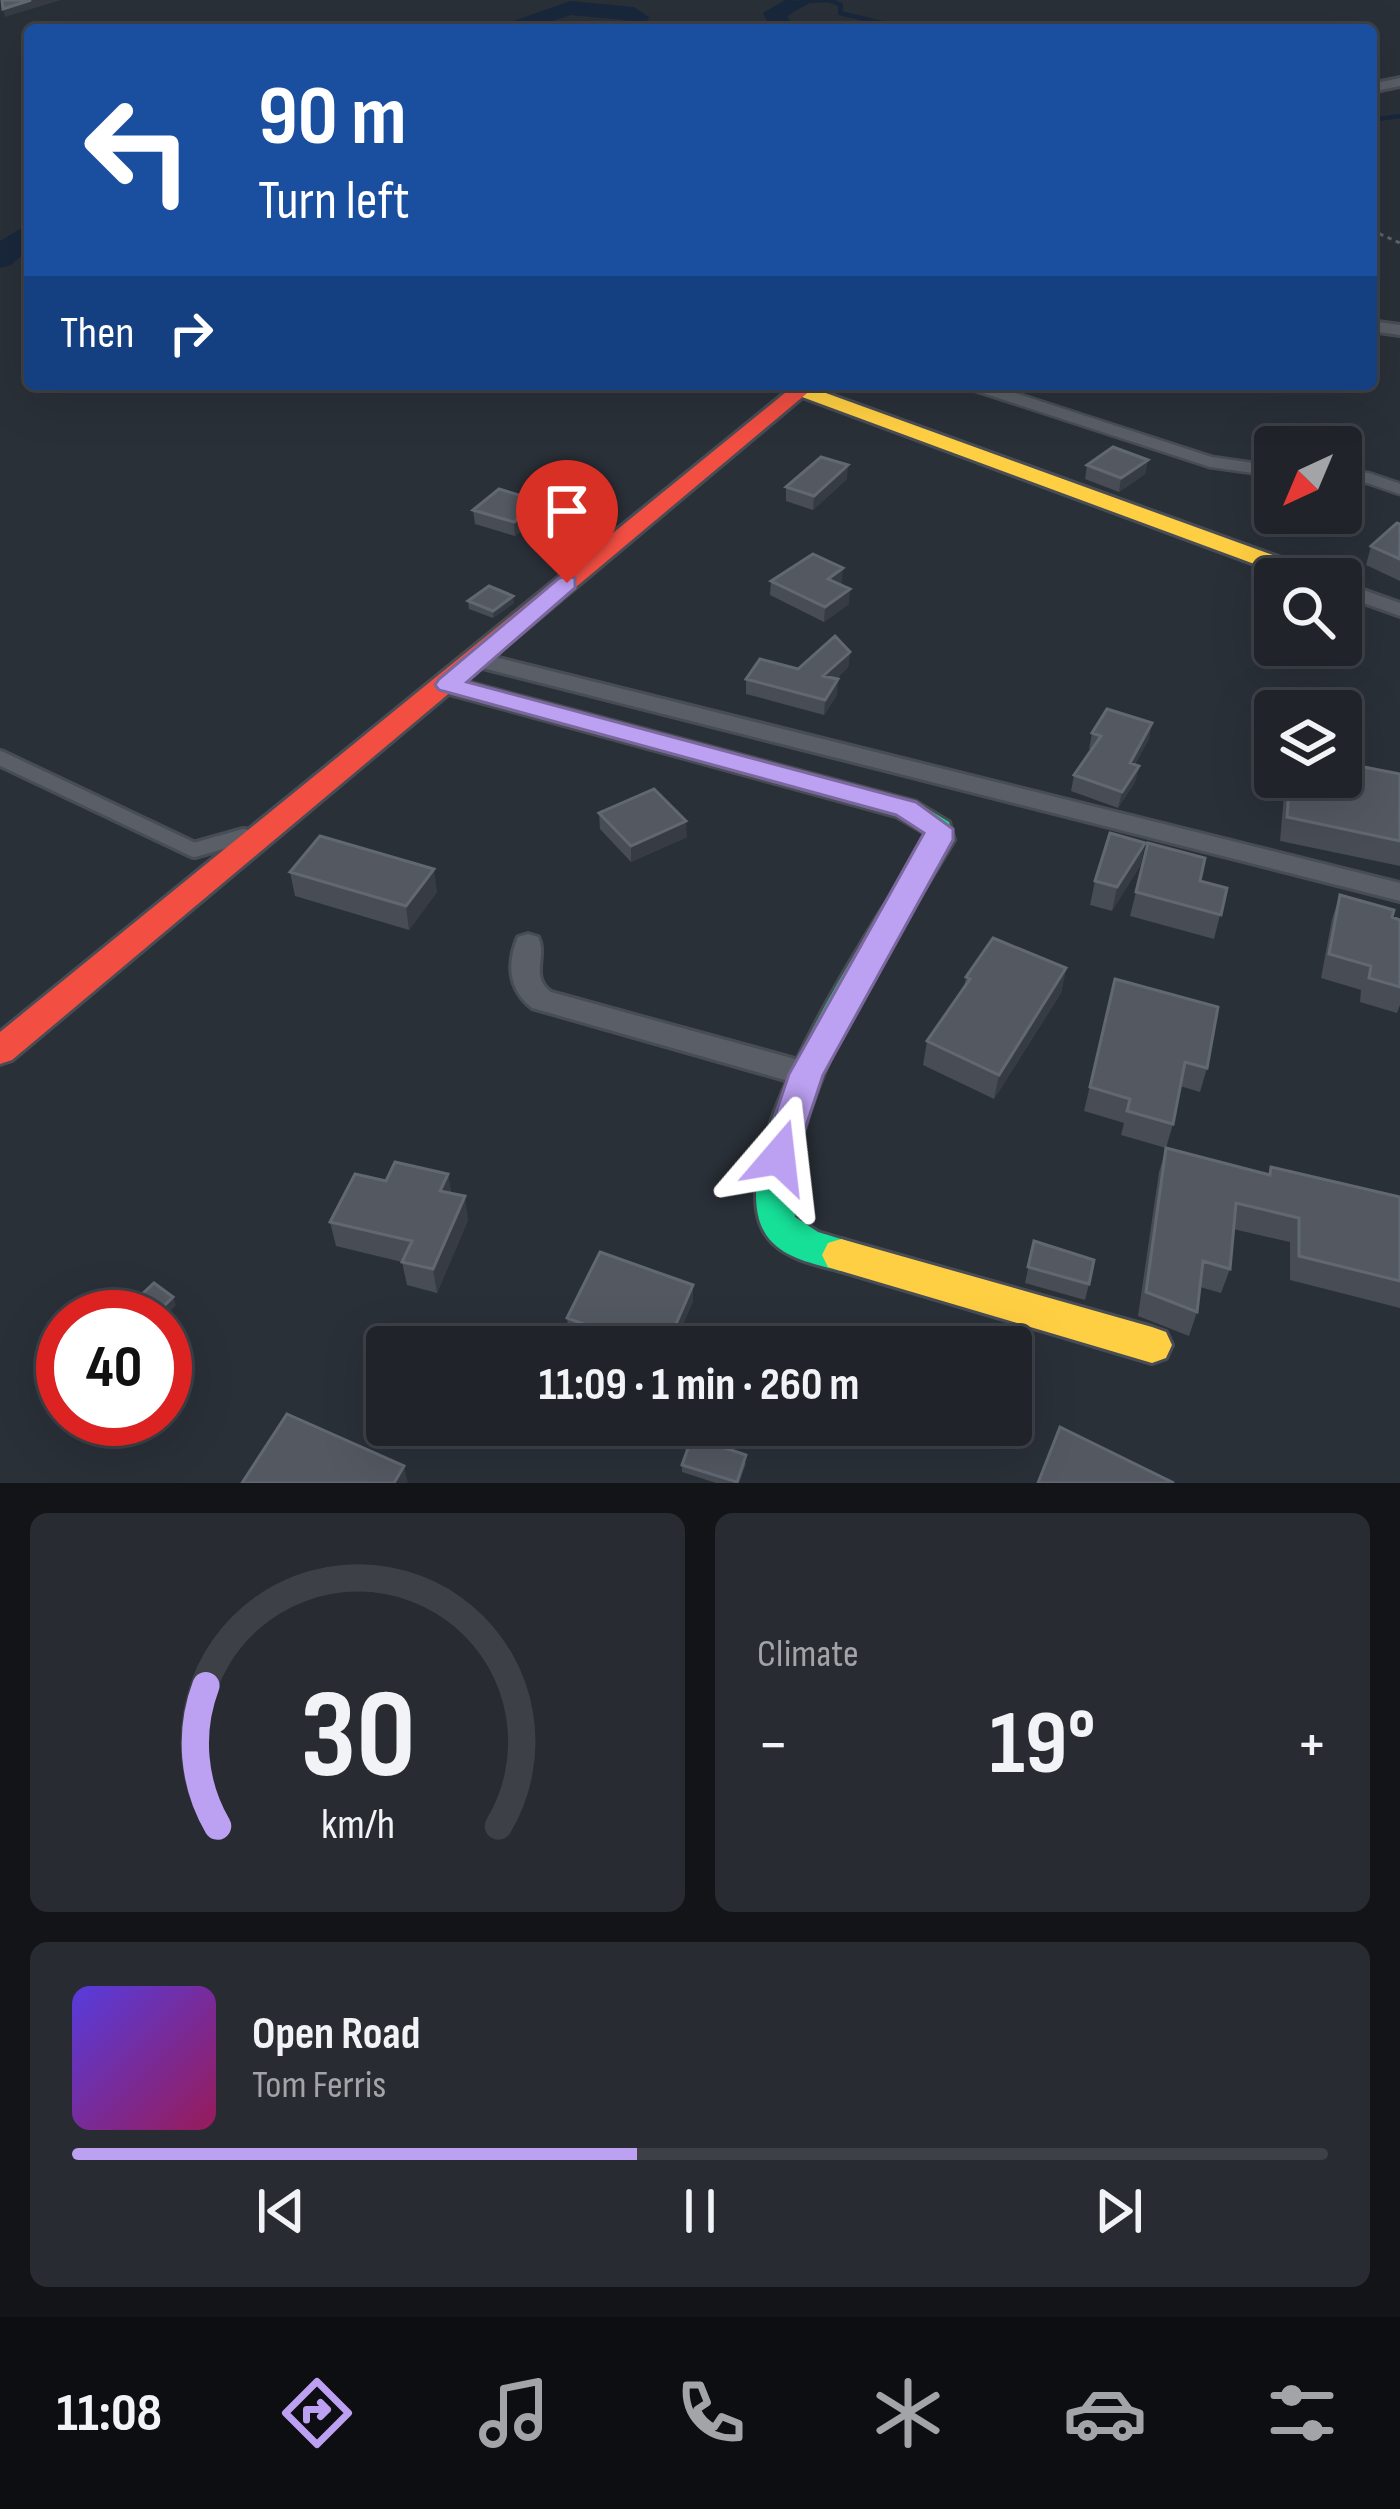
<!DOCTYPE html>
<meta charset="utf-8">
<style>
body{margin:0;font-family:"Sofia Sans Condensed",sans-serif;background:#282c32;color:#f1f3f6;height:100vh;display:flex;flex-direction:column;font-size:45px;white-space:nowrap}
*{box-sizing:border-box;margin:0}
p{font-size:39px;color:#a2a4a8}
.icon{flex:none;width:66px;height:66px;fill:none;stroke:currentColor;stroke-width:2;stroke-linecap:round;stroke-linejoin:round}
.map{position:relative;height:1483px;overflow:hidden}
.sheet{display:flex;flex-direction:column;gap:30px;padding:30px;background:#121417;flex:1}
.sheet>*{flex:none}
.banner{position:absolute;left:24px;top:24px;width:1353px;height:366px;border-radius:12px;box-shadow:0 12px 48px #0002,0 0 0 3px #3d4147;background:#1a4fa0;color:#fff;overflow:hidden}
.needle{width:78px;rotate:224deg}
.buttons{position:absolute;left:1254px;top:426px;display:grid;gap:24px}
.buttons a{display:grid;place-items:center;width:108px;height:108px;border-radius:12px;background:#20242a;box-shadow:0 12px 48px #0002,0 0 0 3px #3d4147;font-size:60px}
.speed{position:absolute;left:36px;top:1290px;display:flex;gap:24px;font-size:60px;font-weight:700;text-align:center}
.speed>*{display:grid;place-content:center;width:156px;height:156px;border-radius:50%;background:#20242a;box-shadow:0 12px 48px #0002,0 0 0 3px #3d4147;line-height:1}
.speed .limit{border:18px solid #d22;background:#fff;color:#111}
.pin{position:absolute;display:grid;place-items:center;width:102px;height:102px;color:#fff;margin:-123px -51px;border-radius:50% 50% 50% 0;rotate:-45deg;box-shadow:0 0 12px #0007}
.pin .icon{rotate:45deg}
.me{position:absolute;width:132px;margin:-66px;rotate:17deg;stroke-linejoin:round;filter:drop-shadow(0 0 9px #0008)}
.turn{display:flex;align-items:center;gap:42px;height:252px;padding:0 36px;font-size:54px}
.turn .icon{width:156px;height:156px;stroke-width:2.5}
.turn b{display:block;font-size:84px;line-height:102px}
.then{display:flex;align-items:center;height:114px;padding:0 36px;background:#0003;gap:24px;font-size:45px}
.big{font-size:90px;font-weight:700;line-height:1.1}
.sheet .widget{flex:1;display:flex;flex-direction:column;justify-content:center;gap:18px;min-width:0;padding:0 42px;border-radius:18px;background:#282c32}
.sheet .dial{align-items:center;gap:0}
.dial svg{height:312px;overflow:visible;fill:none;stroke:#3d4147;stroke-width:7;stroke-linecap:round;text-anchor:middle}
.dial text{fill:#f1f3f6;stroke:none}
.song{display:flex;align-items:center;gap:36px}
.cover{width:144px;height:144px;border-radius:18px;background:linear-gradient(135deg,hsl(250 70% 55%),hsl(330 70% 35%))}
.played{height:12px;border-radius:6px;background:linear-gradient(90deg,#bca0f2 45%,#3d4147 45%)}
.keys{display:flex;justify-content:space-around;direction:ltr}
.heat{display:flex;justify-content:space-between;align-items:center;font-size:66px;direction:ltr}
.sheet .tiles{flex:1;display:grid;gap:30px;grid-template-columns:1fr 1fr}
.widget:last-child{grid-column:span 2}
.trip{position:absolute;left:366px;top:1326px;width:666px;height:120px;border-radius:12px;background:#20242a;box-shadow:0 12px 48px #0002,0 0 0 3px #3d4147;font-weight:700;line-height:120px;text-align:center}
.tab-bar{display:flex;height:192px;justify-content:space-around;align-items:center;background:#0d0e11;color:#a2a4a8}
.tab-bar .icon{width:84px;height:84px}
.tab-bar .on{color:#bca0f2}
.tab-bar b{font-size:54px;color:#f1f3f6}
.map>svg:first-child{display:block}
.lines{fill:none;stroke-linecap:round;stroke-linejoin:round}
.stream{stroke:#19273c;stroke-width:4.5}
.river{fill:#19273c;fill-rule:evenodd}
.lane-far1-casing{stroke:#484c55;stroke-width:15}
.lane-casing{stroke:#484c55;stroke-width:20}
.street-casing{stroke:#484c55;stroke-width:6}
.fast-casing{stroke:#484c55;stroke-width:6}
.slow-casing{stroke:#484c55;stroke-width:6}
.jam-casing{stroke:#484c55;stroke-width:6}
.path{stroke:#5c6268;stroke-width:3;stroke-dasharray:4.5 4.5;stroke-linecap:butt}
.lane-far1{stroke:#5a5e66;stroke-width:10}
.lane{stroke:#5a5e66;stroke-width:14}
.street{fill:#5a5e66;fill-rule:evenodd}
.fast{fill:#16e098;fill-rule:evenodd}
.slow{fill:#ffcf43;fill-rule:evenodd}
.jam{fill:#f24e42;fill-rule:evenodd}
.wall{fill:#474c55}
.shaded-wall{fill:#373c44}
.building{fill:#535861;stroke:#626872;stroke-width:3}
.route{fill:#bca0f2;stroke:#7a689d;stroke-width:3}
</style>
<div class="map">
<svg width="1400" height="1483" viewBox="0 0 1400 1483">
<rect width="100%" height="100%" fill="#2a3038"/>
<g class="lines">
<path class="stream" d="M802,1L829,0L841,5L840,13L910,30
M1371,120L1400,116"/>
<path class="river" d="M785,0L813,1L787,16L796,30H772L763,13Z
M570,1L634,7L649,17L642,30H618L625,20L571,15L524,30H488Z
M30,223V248L11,265L0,268V241Z"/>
<g class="lane-far1-casing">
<path id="lane-far1" d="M971,384L1211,462L1275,471
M1341,476L1368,478L1400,489"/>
</g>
<g class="lane-casing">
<path id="lane" d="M0,758L194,850L244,836"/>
</g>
<g class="street-casing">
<path id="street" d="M1400,78V86L1371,92V84Z
M1371,321L1400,325V335L1371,331Z
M1341,582L1400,603V616L1341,595Z
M479,653L1400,883V901L471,665L468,660L471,655Z
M528,934L538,937C548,956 529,976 551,992L806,1062L817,1066L821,1074L817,1082L806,1086L532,1008C508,989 507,963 518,937Z"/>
</g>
<g class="fast-casing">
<path id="fast" d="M448,677L916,802L949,822L954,840C896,938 781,1102 795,1217L818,1232L854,1243L860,1255L854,1267L841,1271C819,1265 790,1260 773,1243C709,1182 844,973 879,914C894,890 920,860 925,833L896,816L439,691L435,685L439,679Z"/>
</g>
<g class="slow-casing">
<path id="slow" d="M801,384L1325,574L1329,579H1295L794,394L791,390Z
M841,1239L1152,1327L1166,1332L1172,1345L1166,1358L1152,1363L841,1271L828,1267L822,1255L828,1243Z"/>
</g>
<g class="jam-casing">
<path id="jam" d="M796,384H818L12,1060L0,1064V1032Z"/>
</g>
<path class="path" d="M1371,230L1400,243"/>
<use href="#lane-far1" class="lane-far1"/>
<use href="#lane" class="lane"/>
<use href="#street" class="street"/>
<use href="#fast" class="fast"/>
<use href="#slow" class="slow"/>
<use href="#jam" class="jam"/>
</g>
<path class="wall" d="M1148,460L1145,474L1119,492L1085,479L1087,465Z
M847,479L813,510L786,501V487Z
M473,510L540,515L515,536L475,524Z
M1400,524V581L1366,565L1371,546Z
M771,581L842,583L840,584L849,604L824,622L770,595Z
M468,601L514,603L493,618L469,609Z
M850,652L848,667L836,679L837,695L824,715L746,694V679L798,669Z
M1092,733L1149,739L1135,764L1139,766L1135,782L1118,808L1071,791L1074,775L1092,750L1089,749Z
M1359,766L1400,774V866L1280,841L1284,795L1289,777H1316L1353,784Z
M599,813L687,837L631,862L600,829Z
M1145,843L1140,866L1112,911L1090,905L1095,881Z
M1148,843L1200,881L1227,888L1214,939L1130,916Z
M290,872L437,892L409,930L295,896Z
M1340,895L1400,920V1005L1397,1013L1360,1002L1361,990L1321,978L1332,919Z
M1066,968L1061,993L994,1099L923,1065L927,1041L964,987L966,977Z
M1115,979L1207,1068L1200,1092L1180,1086L1173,1124L1166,1148L1268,1175L1271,1167L1400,1197V1308L1290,1280V1242L1233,1229L1230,1269L1221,1293L1200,1287L1197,1312L1189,1336L1138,1316L1159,1172L1166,1148L1121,1135L1124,1123L1084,1111Z
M448,1174L451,1193L468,1220L437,1293L407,1285L402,1262L336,1246L330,1222L386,1181Z
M1034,1241L1089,1284L1085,1300L1025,1283Z
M693,1301L673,1347H605L569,1334L567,1318Z
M424,1425H503L493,1448Z
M746,1463L739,1483H716L682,1472V1465Z"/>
<path class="shaded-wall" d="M31,0H61L5,17L3,9Z
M1148,460L1145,474L1119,492L1121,478Z
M848,465L847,479L813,510L814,496Z
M539,501L540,515L515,536L514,522Z
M843,568L842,583L827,593L828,579Z
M850,589L849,604L824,622L825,607Z
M513,596L514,603L493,618V611Z
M850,652L848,667L822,691L823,676Z
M838,679L837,695L824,715L825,700Z
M1152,723L1149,739L1127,779L1130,763Z
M1139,766L1135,782L1118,808L1122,792Z
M686,821L687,837L631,862V846Z
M1145,843L1140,866L1112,911L1117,887Z
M434,869L437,892L409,930L406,906Z
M1066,968L1061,993L994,1099L999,1075Z
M448,1174L452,1198L440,1191Z
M465,1196L468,1220L437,1293L433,1269Z
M693,1285V1301L673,1347H666Z
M173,1297L176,1305L164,1317H153Z
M495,1425H503L493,1448L491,1435Z
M404,1466L408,1483H394Z"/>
<path class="building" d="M2,0H31L3,9Z
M1113,447L1148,460L1121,478L1087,465Z
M821,457L848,465L814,496L786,487Z
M499,489L539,501L514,522L473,510Z
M1397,523L1400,524V559L1371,546Z
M813,554L843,568L828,579L850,589L825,607L771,581Z
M489,586L513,596L493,611L468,601Z
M835,636L850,652L823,676L838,679L825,700L746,679L760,659L798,669Z
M1107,709L1152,723L1130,763L1139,766L1122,792L1074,775L1101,736L1092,733Z
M1359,766L1400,774V841L1287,817L1290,777H1316L1359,786Z
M654,789L686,821L631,846L599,813Z
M1110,833L1145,843L1117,887L1095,881Z
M320,836L434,869L406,906L290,872Z
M1148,843L1205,858L1200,881L1227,888L1221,915L1136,892Z
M1340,895L1394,910L1392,917L1400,920V987L1369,978L1371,966L1329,954Z
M993,938L1066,968L999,1075L927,1041L970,979L966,977Z
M1115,979L1218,1007L1207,1068L1185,1062L1173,1124L1127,1111L1130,1099L1090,1087Z
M1166,1148L1270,1175L1271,1167L1400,1197V1281L1299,1256V1218L1236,1203L1230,1269L1203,1261L1197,1312L1146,1292Z
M395,1162L448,1174L440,1191L465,1196L433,1269L402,1262L412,1241L330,1222L355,1174L386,1181Z
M1034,1241L1094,1260L1089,1284L1028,1267Z
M600,1252L693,1285L666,1347H647L567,1318Z
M154,1283L173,1297L153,1317H127L122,1313Z
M287,1414L404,1466L394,1483H242Z
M462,1425H495L491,1435Z
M1060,1427L1174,1483H1038Z
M692,1437L746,1455L737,1482L682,1465Z"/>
<path class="route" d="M567,576L575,578V588L467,682L916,802L953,829V840L823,1075L792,1168L779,1172L766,1168L761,1157L789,1074L924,833L896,815L439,690L435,685L439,679L559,578Z"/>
</svg>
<div class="buttons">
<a><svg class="needle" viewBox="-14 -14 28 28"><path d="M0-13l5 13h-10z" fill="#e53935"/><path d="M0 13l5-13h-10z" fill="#a2a4a8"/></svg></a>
<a><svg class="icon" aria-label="search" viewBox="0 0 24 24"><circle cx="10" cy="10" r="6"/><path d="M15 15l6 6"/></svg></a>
<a><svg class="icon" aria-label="layers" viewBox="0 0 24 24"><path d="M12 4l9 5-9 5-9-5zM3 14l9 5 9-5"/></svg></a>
</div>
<div class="speed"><div class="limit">40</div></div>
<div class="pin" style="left:567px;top:583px;background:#d93025"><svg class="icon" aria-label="arrive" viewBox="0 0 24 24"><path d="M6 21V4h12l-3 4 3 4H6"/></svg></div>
<svg class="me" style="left:779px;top:1157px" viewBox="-20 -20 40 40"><path d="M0-17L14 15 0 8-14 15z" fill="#bca0f2" stroke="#fff" stroke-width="4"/></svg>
<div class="trip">11:09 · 1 min · 260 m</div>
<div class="banner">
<div class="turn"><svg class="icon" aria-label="left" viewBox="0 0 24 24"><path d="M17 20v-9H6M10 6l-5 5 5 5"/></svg><div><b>90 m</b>Turn left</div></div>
<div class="then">Then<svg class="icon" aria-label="right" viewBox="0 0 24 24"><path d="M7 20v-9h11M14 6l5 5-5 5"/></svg></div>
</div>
</div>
<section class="sheet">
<div class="tiles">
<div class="widget dial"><svg viewBox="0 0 100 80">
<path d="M14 69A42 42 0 1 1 86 69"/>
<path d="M14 69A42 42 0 0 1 11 33" stroke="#bca0f2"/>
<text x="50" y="56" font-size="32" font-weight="700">30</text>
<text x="50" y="72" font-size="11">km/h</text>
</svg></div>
<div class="widget"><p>Climate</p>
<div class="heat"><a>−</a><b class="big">19°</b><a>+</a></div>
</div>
<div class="widget">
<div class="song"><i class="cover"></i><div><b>Open Road</b><p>Tom Ferris</p></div></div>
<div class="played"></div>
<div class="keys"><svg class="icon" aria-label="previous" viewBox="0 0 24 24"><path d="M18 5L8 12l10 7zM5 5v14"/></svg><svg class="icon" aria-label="pause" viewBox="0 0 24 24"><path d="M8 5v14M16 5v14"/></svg><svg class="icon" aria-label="next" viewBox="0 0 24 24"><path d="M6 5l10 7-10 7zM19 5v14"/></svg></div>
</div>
</div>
</section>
<nav class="tab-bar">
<b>11:08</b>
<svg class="icon on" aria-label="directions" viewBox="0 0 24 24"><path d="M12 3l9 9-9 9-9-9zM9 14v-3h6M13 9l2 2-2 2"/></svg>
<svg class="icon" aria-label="music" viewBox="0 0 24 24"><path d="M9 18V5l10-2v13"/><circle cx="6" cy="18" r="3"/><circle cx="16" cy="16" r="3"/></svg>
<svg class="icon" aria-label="phone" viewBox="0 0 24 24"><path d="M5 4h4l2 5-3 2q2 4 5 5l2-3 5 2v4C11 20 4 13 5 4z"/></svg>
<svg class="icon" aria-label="climate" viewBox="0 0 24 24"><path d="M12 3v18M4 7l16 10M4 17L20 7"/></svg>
<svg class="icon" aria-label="car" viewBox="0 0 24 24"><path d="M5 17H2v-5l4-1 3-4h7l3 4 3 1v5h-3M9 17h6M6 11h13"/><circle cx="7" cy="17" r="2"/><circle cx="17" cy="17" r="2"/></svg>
<svg class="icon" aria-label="filters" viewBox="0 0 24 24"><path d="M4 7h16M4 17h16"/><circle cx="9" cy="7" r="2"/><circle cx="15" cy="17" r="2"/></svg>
</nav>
